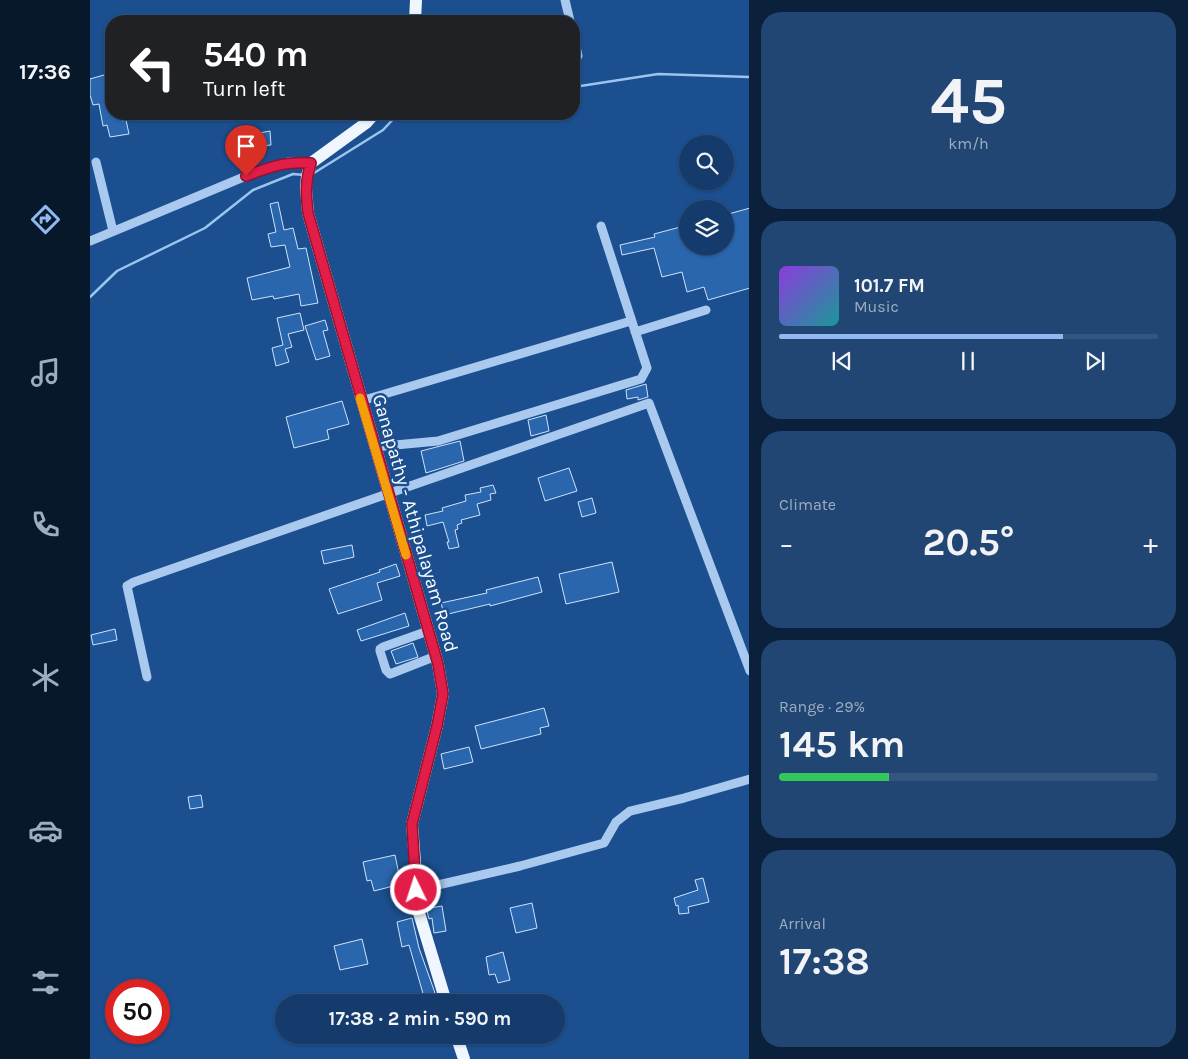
<!DOCTYPE html>
<meta charset="utf-8">
<style>
body{margin:0;font-family:Karla,sans-serif;background:#214673;color:#f1f3f6;height:100vh;display:flex;flex-direction:column;font-size:19px;white-space:nowrap}
*{box-sizing:border-box;margin:0}
p{font-size:16px;color:#9dadc1}
.icon{flex:none;width:28px;height:28px;fill:none;stroke:currentColor;stroke-width:2;stroke-linecap:round;stroke-linejoin:round}
.map{position:relative;flex:1;overflow:hidden}
.sheet{display:flex;flex-direction:column;gap:12px;padding:12px;background:#0b203b;width:439px}
.sheet>*{flex:none}
.banner{position:absolute;left:15px;top:15px;width:475px;height:105px;border-radius:20px;box-shadow:0 1px 4px #0004,0 0 0 1px #33557e;background:#202124;color:#fff;overflow:hidden}
.tools{position:absolute;left:589px;top:135px;display:grid;gap:10px}
.tools a{display:grid;place-items:center;width:55px;height:55px;border-radius:50%;background:#143b6b;box-shadow:0 1px 4px #0004,0 0 0 1px #33557e;font-size:25px}
.speed{position:absolute;left:15px;top:979px;display:flex;gap:10px;font-size:25px;font-weight:700;text-align:center}
.speed>*{display:grid;place-content:center;width:65px;height:65px;border-radius:50%;background:#143b6b;box-shadow:0 1px 4px #0004,0 0 0 1px #33557e;line-height:1}
.speed .limit{border:8px solid #d22;background:#fff;color:#111}
.pin{position:absolute;display:grid;place-items:center;width:42px;height:42px;color:#fff;margin:-51px -21px;border-radius:50% 50% 50% 0;rotate:-45deg;box-shadow:0 0 5px #0007}
.pin .icon{rotate:45deg}
.me{position:absolute;width:55px;margin:-28px;rotate:356deg;stroke-linejoin:round;filter:drop-shadow(0 0 4px #0008)}
.turn{display:flex;align-items:center;gap:18px;height:105px;padding:0 15px;font-size:22px}
.turn .icon{width:65px;height:65px;stroke-width:2.5}
.turn b{display:block;font-size:35px;line-height:42px}
.big{font-size:38px;font-weight:700;line-height:1.1}
.sheet .tile{flex:1;display:flex;flex-direction:column;justify-content:center;gap:8px;min-width:0;padding:0 18px;border-radius:20px;background:#214673}
.sheet .dial{align-items:center;gap:0}
.dial b{font-size:65px;line-height:1}
.song{display:flex;align-items:center;gap:15px}
.cover{width:60px;height:60px;border-radius:8px;background:linear-gradient(135deg,hsl(270 70% 55%),hsl(180 70% 35%))}
.played{height:5px;border-radius:2px;background:linear-gradient(90deg,#90b9f0 75%,#33557e 75%)}
.keys{display:flex;justify-content:space-around;direction:ltr}
.heat{display:flex;justify-content:space-between;align-items:center;font-size:28px;direction:ltr}
.charge{height:8px;border-radius:4px;background:linear-gradient(90deg,#34c759 29%,#33557e 0)}
.trip{position:absolute;left:185px;top:994px;width:290px;height:50px;border-radius:25px;background:#143b6b;box-shadow:0 1px 4px #0004,0 0 0 1px #33557e;font-weight:700;line-height:50px;text-align:center}
main{display:flex;flex:1;min-height:0}
.dock{display:flex;flex-direction:column;width:90px;justify-content:space-around;align-items:center;background:#08182b;color:#9dadc1}
.dock .icon{width:35px;height:35px}
.dock .selected{color:#90b9f0}
.dock b{font-size:22px;color:#f1f3f6}
.map>svg:first-child{display:block}
.lines{fill:none;stroke-linecap:round;stroke-linejoin:round}
.stream{stroke:#9cc4f0;stroke-width:2.5}
.building{fill:#2a66ad;stroke:#cfe3fa}
.minor{stroke:#a9c9ee;stroke-width:9}
.major{stroke:#f0f6ff;stroke-width:12}
.route-casing{stroke:#92132f;stroke-width:12}
.route{stroke:#e11d48;stroke-width:9}
.slow{stroke:#f59e0b;stroke-width:9}
.labels{text-anchor:middle;stroke-width:5;stroke-linejoin:round;paint-order:stroke}
.street-label{font-size:19px;fill:#fff;stroke:#1b4f8f}
</style>
<main>
<nav class="dock">
<b>17:36</b>
<svg class="icon selected" aria-label="directions" viewBox="0 0 24 24"><path d="M12 3l9 9-9 9-9-9zM9 14v-3h6M13 9l2 2-2 2"/></svg>
<svg class="icon" aria-label="music" viewBox="0 0 24 24"><path d="M9 18V5l10-2v13"/><circle cx="6" cy="18" r="3"/><circle cx="16" cy="16" r="3"/></svg>
<svg class="icon" aria-label="phone" viewBox="0 0 24 24"><path d="M5 4h4l2 5-3 2q2 4 5 5l2-3 5 2v4C11 20 4 13 5 4z"/></svg>
<svg class="icon" aria-label="climate" viewBox="0 0 24 24"><path d="M12 3v18M4 7l16 10M4 17L20 7"/></svg>
<svg class="icon" aria-label="car" viewBox="0 0 24 24"><path d="M5 17H2v-5l4-1 3-4h7l3 4 3 1v5h-3M9 17h6M6 11h13"/><circle cx="7" cy="17" r="2"/><circle cx="17" cy="17" r="2"/></svg>
<svg class="icon" aria-label="filters" viewBox="0 0 24 24"><path d="M4 7h16M4 17h16"/><circle cx="9" cy="7" r="2"/><circle cx="15" cy="17" r="2"/></svg>
</nav>
<div class="map">
<svg width="660" height="1059" viewBox="0 0 660 1059">
<rect width="100%" height="100%" fill="#1b4f8f"/>
<g class="lines">
<path class="stream" d="M484,87L568,74L660,77
M224,173L293,130L308,114
M0,297L27,271L115,228L163,190L203,174L214,175"/>
</g>
<path class="building" d="M21,73V114H31L32,121L36,120L39,134L20,137L17,125L13,126L9,104L3,105L0,95V79Z
M180,131L181,145L171,146L169,133Z
M188,202L194,230L203,228L208,249L216,248L228,303L211,306L209,294L184,299L183,296L162,300L157,278L200,267L195,245L181,247L178,234L186,232L180,204Z
M660,208V288L618,300L614,287L597,292L592,272L572,277L564,248L532,255L530,245L565,237L564,234L598,225V246H635V215Z
M210,313L214,330L198,334L202,347L195,349L199,362L186,366L182,348L193,345L187,318Z
M235,320L238,330L233,331L240,356L226,360L215,326Z
M556,384L558,397L548,400V397L537,399L536,390Z
M252,401L259,424L237,430L239,439L204,448L196,417Z
M456,415L459,431L441,436L438,420Z
M370,441L374,461L336,473L331,451Z
M479,468L487,491L455,501L448,478Z
M403,485L406,493L400,494L401,500L387,504L390,515L371,520L372,523L367,525L368,529L365,530L369,547L359,549L357,542H359L353,522L337,526L335,515L353,511L352,508L376,501L375,495L391,492L390,488Z
M502,498L506,513L492,517L488,502Z
M262,545L264,557L234,564L231,551Z
M522,562L529,592L476,604L469,574Z
M306,564L310,576L287,583L292,600L248,614L239,589L290,572L289,570Z
M448,577L452,592L400,606V604L354,615L351,603L397,593L396,590Z
M315,613L319,626L271,641L267,630Z
M25,629L27,640L3,645L1,635Z
M323,643L328,657L306,664L301,651Z
M454,708L459,726L450,728L451,734L391,749L385,726Z
M379,747L383,762L354,769L351,754Z
M111,795L113,807L100,809L98,797Z
M305,855L311,884L284,891L281,880L277,881L273,862Z
M613,878L619,902L598,907L599,913L589,914L588,905L586,906L584,898L608,890L605,880Z
M442,903L447,928L426,933L420,908Z
M352,906L356,931L344,933L342,918L339,919L337,911L340,910V908Z
M322,918L329,948L345,993L334,997L319,945L312,947L307,922Z
M272,939L278,964L250,970L244,946Z
M413,952L420,980L408,983L405,974L399,975L396,957Z"/>
<g class="lines">
<path class="minor" d="M475,0L480,21
M484,37L488,56
M6,162L23,231
M0,241L173,169L198,162L221,163
M545,332L616,310
M271,401L541,321
M284,447L348,441L551,379L557,368L511,226
M338,631L293,647L290,649V651L296,670L300,674L346,656
M57,677L37,586L44,582L559,403L660,671
M326,890L430,866L514,843L526,822L540,811L594,798L660,779"/>
<path class="major" d="M325,21L326,0
M284,114L276,123L221,163L217,176L216,188L218,213L348,664L353,694L347,726L322,824L329,913L356,1002
M366,1035L374,1059"/>
</g>
<g class="lines">
<g class="route-casing">
<path id="route" d="M156,176C182,166 194,162 221,163C215,181 216,195 218,213L348,664L353,694L347,726L322,824L326,890"/>
</g>
<use href="#route" class="route"/>
<path class="slow" d="M270,398L316,555"/>
</g>
<g class="labels">
<g class="street-label">
<text transform="translate(326 523) rotate(74)" y="7">Ganapathy - Athipalayam Road</text>
</g>
</g>
</svg>
<div class="tools">
<a><svg class="icon" aria-label="search" viewBox="0 0 24 24"><circle cx="10" cy="10" r="6"/><path d="M15 15l6 6"/></svg></a>
<a><svg class="icon" aria-label="layers" viewBox="0 0 24 24"><path d="M12 4l9 5-9 5-9-5zM3 14l9 5 9-5"/></svg></a>
</div>
<div class="speed"><div class="limit">50</div></div>
<div class="pin" style="left:156px;top:176px;background:#d93025"><svg class="icon" aria-label="arrive" viewBox="0 0 24 24"><path d="M6 21V4h12l-3 4 3 4H6"/></svg></div>
<svg class="me" style="left:326px;top:890px" viewBox="-20 -20 40 40"><circle r="17" fill="#e11d48" stroke="#fff" stroke-width="3"/><path d="M0-11L8 9 0 5-8 9z" fill="#fff"/></svg>
<div class="trip">17:38 · 2 min · 590 m</div>
<div class="banner">
<div class="turn"><svg class="icon" aria-label="left" viewBox="0 0 24 24"><path d="M17 20v-9H6M10 6l-5 5 5 5"/></svg><div><b>540 m</b>Turn left</div></div>
</div>
</div>
<section class="sheet">
<div class="tile dial"><b>45</b><p>km/h</p></div>
<div class="tile">
<div class="song"><i class="cover"></i><div><b>101.7 FM</b><p>Music</p></div></div>
<div class="played"></div>
<div class="keys"><svg class="icon" aria-label="previous" viewBox="0 0 24 24"><path d="M18 5L8 12l10 7zM5 5v14"/></svg><svg class="icon" aria-label="pause" viewBox="0 0 24 24"><path d="M8 5v14M16 5v14"/></svg><svg class="icon" aria-label="next" viewBox="0 0 24 24"><path d="M6 5l10 7-10 7zM19 5v14"/></svg></div>
</div>
<div class="tile"><p>Climate</p>
<div class="heat"><a>−</a><b class="big">20.5°</b><a>+</a></div>
</div>
<div class="tile"><p>Range · 29%</p><b class="big">145 km</b><div class="charge"></div></div>
<div class="tile"><p>Arrival</p><b class="big">17:38</b></div>
</section>
</main>
